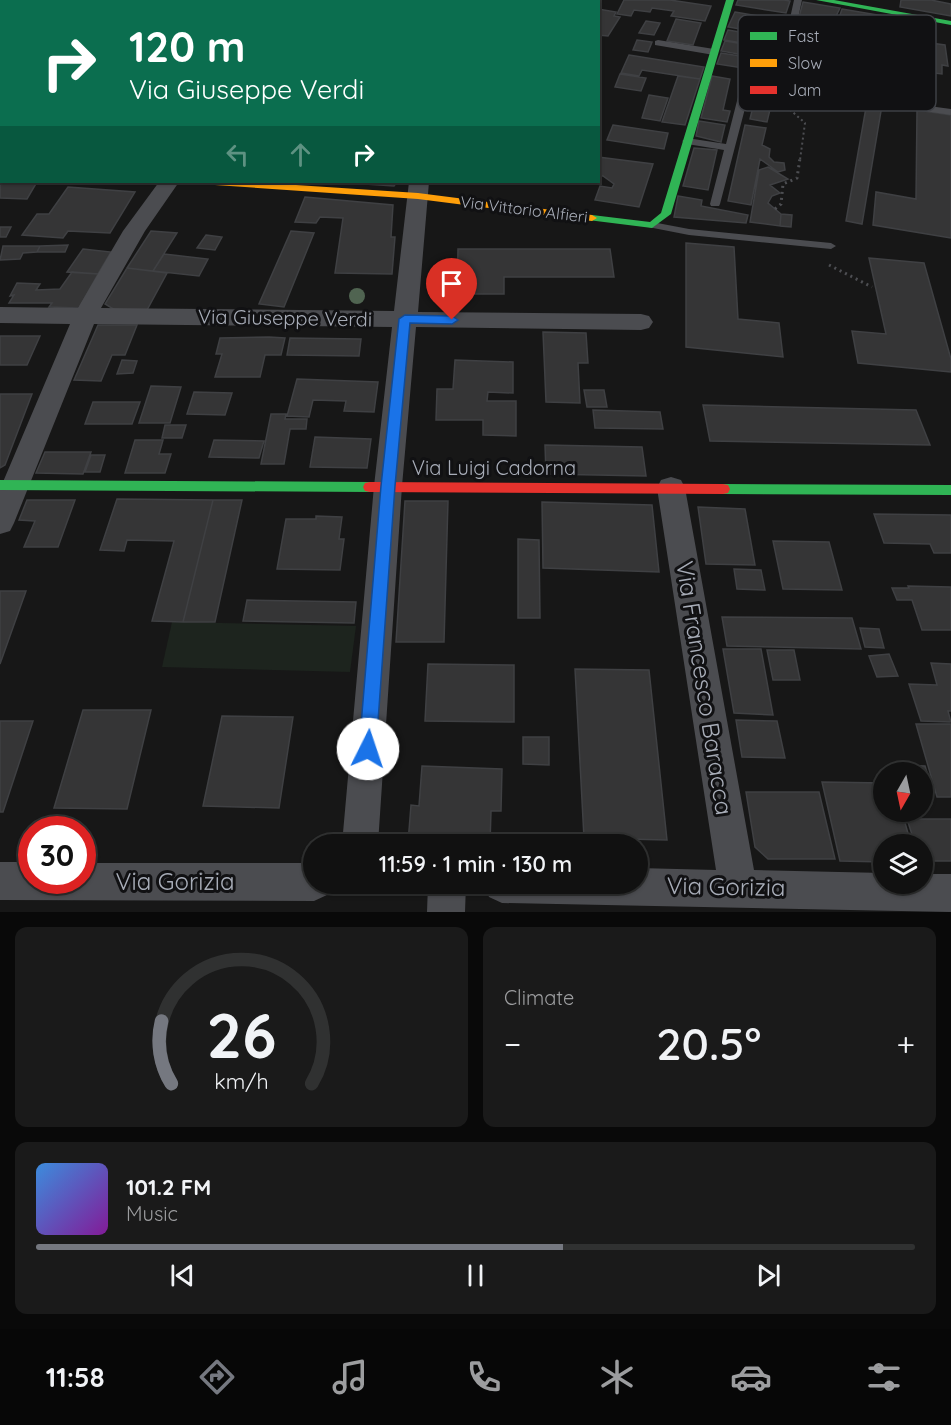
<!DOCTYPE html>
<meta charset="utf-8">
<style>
body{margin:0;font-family:Quicksand,sans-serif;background:#1a1a1a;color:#f1f3f6;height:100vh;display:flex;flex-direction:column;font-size:22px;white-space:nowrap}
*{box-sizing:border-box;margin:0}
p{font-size:20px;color:#9c9d9f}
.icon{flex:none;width:33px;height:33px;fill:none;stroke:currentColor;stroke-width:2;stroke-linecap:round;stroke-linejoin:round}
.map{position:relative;height:912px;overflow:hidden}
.sheet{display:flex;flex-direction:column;gap:15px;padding:15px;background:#090909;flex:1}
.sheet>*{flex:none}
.banner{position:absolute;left:0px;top:0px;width:600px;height:183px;box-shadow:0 2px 4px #0004,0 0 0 2px #303131;background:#0b6e4f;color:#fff;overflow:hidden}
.needle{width:39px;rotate:189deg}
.fabs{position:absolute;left:873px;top:762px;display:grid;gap:12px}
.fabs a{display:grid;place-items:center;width:60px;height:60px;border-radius:50%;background:#111;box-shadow:0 2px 4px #0004,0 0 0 2px #303131;font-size:30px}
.speed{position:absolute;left:18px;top:816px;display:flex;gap:12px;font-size:30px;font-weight:700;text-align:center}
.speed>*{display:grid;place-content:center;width:78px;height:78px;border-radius:50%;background:#111;box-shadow:0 2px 4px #0004,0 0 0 2px #303131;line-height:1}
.speed .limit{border:9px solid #d22;background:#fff;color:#111}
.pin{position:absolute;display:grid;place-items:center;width:51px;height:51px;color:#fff;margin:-62px -26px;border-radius:50% 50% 50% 0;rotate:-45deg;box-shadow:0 0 6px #0007}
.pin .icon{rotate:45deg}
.me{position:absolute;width:66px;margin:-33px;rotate:4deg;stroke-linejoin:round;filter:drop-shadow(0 0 4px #0008)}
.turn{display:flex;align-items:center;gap:21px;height:126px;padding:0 30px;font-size:27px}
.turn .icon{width:78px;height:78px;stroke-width:2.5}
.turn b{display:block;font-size:42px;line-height:51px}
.lanes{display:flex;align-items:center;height:57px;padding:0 30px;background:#0003;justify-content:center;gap:30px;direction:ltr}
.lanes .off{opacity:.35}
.big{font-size:45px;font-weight:600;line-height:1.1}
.sheet .widget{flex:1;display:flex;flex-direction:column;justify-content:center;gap:9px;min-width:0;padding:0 21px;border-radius:12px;background:#1a1a1a}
.sheet .dial{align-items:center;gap:0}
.dial svg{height:156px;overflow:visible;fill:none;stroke:#303131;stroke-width:7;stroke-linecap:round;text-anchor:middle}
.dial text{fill:#f1f3f6;stroke:none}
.song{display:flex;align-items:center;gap:18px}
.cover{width:72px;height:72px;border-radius:9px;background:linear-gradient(135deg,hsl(210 70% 55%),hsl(290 70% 35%))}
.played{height:6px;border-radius:3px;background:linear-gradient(90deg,#757880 60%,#303131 60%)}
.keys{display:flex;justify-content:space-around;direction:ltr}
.heat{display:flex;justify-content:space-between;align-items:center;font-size:33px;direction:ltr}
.sheet .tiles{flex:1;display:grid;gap:15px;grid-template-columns:1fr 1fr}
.widget:last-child{grid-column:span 2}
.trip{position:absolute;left:303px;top:834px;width:345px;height:60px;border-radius:30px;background:#111;box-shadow:0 2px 4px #0004,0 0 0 2px #303131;font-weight:600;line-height:60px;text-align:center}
.dock{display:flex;height:96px;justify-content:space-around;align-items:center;background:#070707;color:#9c9d9f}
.dock .icon{width:42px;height:42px}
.dock .on{color:#757880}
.dock b{font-size:27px;color:#f1f3f6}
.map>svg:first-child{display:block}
.green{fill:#1d241e}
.building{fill:#353536;stroke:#3f4043;stroke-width:1.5}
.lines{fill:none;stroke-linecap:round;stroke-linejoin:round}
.path-far1{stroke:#4d4e52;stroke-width:2;stroke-dasharray:2 3;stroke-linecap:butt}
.path{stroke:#4d4e52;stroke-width:3;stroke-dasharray:2 4;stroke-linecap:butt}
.lane{fill:#4b4c50;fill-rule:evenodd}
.street{fill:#4b4c50;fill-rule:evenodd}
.fast{fill:#30b455;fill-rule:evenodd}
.slow{fill:#ff9f0a;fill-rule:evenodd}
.jam{fill:#e5322d;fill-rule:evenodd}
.tree{fill:#506451}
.route{fill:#1a73e8;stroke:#114b97;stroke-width:1.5}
.labels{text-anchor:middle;stroke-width:6;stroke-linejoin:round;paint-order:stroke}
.far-street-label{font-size:16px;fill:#a8adb8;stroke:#111113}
.street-label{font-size:20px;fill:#a8adb8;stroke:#111113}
.near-street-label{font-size:24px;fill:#a8adb8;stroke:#111113}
.key{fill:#111113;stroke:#3e4045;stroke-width:1.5}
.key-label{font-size:16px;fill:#a8adb8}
</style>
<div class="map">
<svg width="951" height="912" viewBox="0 0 951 912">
<rect width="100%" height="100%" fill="#171717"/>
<path class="green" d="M172,622L356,626L350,672L162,667Z"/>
<path class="building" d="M624,0H670L711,6L705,21L671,16L674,11L652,8L650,12L634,10L631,16L617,14Z
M738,0H784L790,1L786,13L736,5Z
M901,0H931L951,4V16L900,7Z
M803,2L840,8L833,22L799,17Z
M598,9L616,12L614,16L620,17L608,36L598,35Z
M842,9L896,18L895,25L880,23L878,28L838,21Z
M735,12L770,18L764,33L728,27Z
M676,19L701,23L693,45L667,41Z
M646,21L660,23L654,35L639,33Z
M728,30L746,33L742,43L724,40Z
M885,37L945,45L948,66L942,65V74L926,72V83L883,77V65L904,68V64L884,62Z
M637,40L652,42L648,52L633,50Z
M725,41L782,50L778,61L721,51Z
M721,53L778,62L775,73L717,64Z
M629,55L704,67L700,79L642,70L639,76L621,73Z
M620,74L646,78L641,91L615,87Z
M678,76L700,79L685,125L662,122Z
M712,76L730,79L723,110L730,111L727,122L701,118Z
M759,82L776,85L767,122L750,119Z
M649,95L668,98L660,121L642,118Z
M867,102L882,105L862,224L846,221Z
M917,110L951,115V238L873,225L876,192L916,199Z
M699,121L725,125L721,142L696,136Z
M613,125L668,133L664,149L607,140Z
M745,125L766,128L762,145L770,149L769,157L774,162L784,163L785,170L778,172L760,159L751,205L728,201Z
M694,148L717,150L708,190L683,186Z
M598,157L653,164L639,207L595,200L600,186L612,188L614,184L603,176H598Z
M768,167L788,179L770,185L780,193L772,196L768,203L781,214L780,226L750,222L759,170Z
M0,174L2,182H37L27,199L0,198Z
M368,182H397L394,186L366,184Z
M68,187L135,192L110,233L68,231L63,238L22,235L37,214H49Z
M678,196L702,200L701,206L748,215L746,223L674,217Z
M305,197L393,205L391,237H395L392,274L335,273L343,218L320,217L316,223L295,222Z
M781,214L792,215L791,227L780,226Z
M0,227H11L6,237H0Z
M151,231L177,233L153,271L127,268Z
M291,231L314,233L284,307L259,304Z
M206,235L222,237L215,250L197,248Z
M686,243L734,247L738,319L779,323L783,357L686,347Z
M68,245L65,252H37L40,246Z
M3,246H40L37,252L23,253L20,259L0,260Z
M83,249L111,252L98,274L67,272Z
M458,249H610L614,277H504V294H457Z
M164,254L208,259L199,276L153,271Z
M869,258L924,263L951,359V372L858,363L852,331L886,334Z
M127,268L167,273L147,310H115L105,304Z
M72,272L98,274L79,308L49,307L52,303H9L14,295L10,296L17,283L40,284L36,290L60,289Z
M98,325H137L125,355H112L101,381L74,380Z
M543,332L586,333L588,363H578L580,403L546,402Z
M0,336H40L27,365H0Z
M269,337L285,338L281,355H265L260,377H215L222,354H216L220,338Z
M290,338L361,339L359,356L287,355Z
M122,360L137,361L133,373L117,374Z
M455,360L513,362V393L488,392L487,401H516V436L483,435V420H436L437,389H453Z
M297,379L378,382L374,412L344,411L346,401L313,400L309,417L287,416Z
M151,386L181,387L170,423H139Z
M584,390H604L607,407H587Z
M194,392L232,393L225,415L187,414Z
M0,394H32L5,465L0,468Z
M93,402H140L132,424H85Z
M703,405L916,410L930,445L710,441Z
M593,410L660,412L663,429L595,428Z
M271,414H286L285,419H307L306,429H290L284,464H261Z
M165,425H186L182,438H162Z
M315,437L371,439L367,468L310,467Z
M135,440H163L159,454H171L165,473H125Z
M214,440L264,441L259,458L209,457Z
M545,445L642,447L646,476L546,474Z
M45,452H91L83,474L36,473Z
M91,455H105L100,472H85Z
M117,499L213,500L183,622L152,621L174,541L127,540L124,551L100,550Z
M27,500H75L58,547H24L35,521L19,520Z
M213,500H242L215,622H183Z
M405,501H448L444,642H396Z
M542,502L652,505L659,572L543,568Z
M698,507L745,509L755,565L706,564Z
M874,514L951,515V553H934L930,544L884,543Z
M316,516L342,517L339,539H344L340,570L277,569L286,519H316Z
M518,539L539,540L540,618H518Z
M773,541L829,542L842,590L783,589Z
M734,569L761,570L765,590L737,589Z
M908,586L951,587V630H922L912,600H897L892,588H909Z
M0,591H26L0,664Z
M247,600L356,602L354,623L243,621Z
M722,617L852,618L861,649L727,646Z
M860,628L879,629L884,648L865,647Z
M723,649H761L773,715L734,713Z
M767,650H794L800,680H773Z
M889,654L898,676L877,677L869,656Z
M931,663L951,664V711H948L951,722L921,721L909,684L937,685Z
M428,664L514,665V722L425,721Z
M575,669L649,670L667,840L584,838Z
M83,710H151L127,809L54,808Z
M222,716L293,717L279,808L203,806Z
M736,720L777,721L785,758L742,757Z
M0,721H33L3,812H0Z
M916,724H951V797H937Z
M523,737H549V765L523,764Z
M896,765L925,766L933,792H922V772H898Z
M422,766L502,769L501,811H491L490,844L408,843L411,805L419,806Z
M822,782L884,783V812H902L911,844H884V862L840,861Z
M746,792H819L835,859H768L755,847Z
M907,819H951V861H922V844H915Z"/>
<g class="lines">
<path class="path-far1" d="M786,71L778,99L805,123L800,160"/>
<path class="path" d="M775,209L781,204L783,184L797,178L800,158
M829,265L872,287"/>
<path class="lane" d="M794,0H802L797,23L793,25L789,23Z
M658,40L714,49L718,52L714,55L655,45V41Z
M876,83L880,86V96L884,100L951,109V115L878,104L870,97L872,86Z
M743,94L748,97L720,204L719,206H711L710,204L724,150L687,144L682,141L687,138L726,144L738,97Z
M652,222L689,229L831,243L836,246L831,249L689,235L648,227V223Z"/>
<path class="street" d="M246,0H262L245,2Z
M483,0H499L482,2Z
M0,30H2V40H0Z
M0,159H2V172L0,171Z
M159,182H179L145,231L101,308L394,311L409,182H429L418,312L641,314L649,316L653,322L649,328L641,330L416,327L402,486L378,844H342L374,486L392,327L94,324L14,523L10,531L0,534V489L70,324L0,323V307L78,308L123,231Z
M671,477L681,480L685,488L754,870L884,873V884H922V874H951V912L502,903L489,897L483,884H638V868L716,870L657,488L661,480Z
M0,862H32V880H82V863H314V884H332L327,895L314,901L0,900Z
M428,884H466L465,912H427Z"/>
<path class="fast" d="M726,0H734L671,214L652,228L588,220L587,218L592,215L650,222L661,213Z
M816,0H834L951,21V25Z
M0,480L370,482L375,483L377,487L375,491L370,492L0,490Z
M723,484L951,485V495L723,494L718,493L716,489L718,485Z"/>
<path class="slow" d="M210,182H252L418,193L592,215L597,218L592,221L418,199L215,185Z"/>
<path class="jam" d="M370,482L723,484L728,485L730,489L728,493L723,494L370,492L365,491L363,487L365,483Z"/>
</g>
<circle class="tree" cx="357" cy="296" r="8"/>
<path class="route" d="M405,315L452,316L458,320L452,324L410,323L395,486L376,749L374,755L368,757L362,755L359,749L381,486L399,319Z"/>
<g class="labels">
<g class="far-street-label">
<text transform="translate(524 209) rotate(7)" y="6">Via Vittorio Alfieri</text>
</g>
<g class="street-label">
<text transform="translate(285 318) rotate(1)" y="7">Via Giuseppe Verdi</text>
<text x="494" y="475">Via Luigi Cadorna</text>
</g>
<g class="near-street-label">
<text transform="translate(704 688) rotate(81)" y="8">Via Francesco Baracca</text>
<text x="175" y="890">Via Gorizia</text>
<text transform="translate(726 887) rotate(1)" y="8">Via Gorizia</text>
</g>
</g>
<rect x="738" y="15" width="198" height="96" rx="9" class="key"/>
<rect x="750" y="32" width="27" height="8" fill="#30b455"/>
<rect x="750" y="59" width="27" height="8" fill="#ff9f0a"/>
<rect x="750" y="86" width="27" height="8" fill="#e5322d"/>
<g class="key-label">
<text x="788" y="42">Fast</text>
<text x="788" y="69">Slow</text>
<text x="788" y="96">Jam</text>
</g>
</svg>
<div class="fabs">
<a><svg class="needle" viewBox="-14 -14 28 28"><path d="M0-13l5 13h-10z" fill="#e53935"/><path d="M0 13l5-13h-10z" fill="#9c9d9f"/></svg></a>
<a><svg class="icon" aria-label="layers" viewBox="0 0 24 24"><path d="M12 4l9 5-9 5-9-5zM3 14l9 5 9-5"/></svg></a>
</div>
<div class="speed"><div class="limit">30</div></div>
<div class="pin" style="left:452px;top:320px;background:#d93025"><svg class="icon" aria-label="arrive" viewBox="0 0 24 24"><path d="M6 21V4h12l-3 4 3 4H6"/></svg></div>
<svg class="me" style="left:368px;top:749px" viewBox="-20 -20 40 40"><circle r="19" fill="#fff"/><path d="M0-13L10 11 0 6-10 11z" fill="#1a73e8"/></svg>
<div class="trip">11:59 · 1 min · 130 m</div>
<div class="banner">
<div class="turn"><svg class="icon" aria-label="right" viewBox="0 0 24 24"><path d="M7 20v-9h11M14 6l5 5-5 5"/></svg><div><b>120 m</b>Via Giuseppe Verdi</div></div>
<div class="lanes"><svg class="icon off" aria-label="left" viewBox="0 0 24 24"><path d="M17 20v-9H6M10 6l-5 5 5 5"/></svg><svg class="icon off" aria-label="ahead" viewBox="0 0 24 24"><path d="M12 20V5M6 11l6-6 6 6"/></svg><svg class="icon" aria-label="right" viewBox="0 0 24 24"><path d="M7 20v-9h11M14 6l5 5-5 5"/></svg></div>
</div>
</div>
<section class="sheet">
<div class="tiles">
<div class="widget dial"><svg viewBox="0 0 100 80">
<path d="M14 69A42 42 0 1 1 86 69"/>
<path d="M14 69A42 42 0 0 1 9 37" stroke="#757880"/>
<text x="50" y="56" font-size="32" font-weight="700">26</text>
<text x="50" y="72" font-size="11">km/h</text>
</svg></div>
<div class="widget"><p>Climate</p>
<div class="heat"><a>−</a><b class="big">20.5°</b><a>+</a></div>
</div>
<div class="widget">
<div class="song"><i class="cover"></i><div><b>101.2 FM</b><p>Music</p></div></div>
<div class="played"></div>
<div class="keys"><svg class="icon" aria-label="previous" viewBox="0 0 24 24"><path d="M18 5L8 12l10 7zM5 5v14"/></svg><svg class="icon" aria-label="pause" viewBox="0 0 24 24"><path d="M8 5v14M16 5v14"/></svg><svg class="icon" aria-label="next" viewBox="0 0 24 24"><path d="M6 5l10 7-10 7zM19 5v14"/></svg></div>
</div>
</div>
</section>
<nav class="dock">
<b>11:58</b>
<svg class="icon on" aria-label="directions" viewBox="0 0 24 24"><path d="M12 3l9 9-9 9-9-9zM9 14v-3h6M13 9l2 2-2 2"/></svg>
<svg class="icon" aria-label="music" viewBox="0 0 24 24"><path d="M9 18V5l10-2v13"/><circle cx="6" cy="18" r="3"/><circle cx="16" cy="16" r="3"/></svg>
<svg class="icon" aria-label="phone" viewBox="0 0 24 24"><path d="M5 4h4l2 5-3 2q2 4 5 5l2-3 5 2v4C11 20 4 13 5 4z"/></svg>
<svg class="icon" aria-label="climate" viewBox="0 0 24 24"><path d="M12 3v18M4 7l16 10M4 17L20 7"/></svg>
<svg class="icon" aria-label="car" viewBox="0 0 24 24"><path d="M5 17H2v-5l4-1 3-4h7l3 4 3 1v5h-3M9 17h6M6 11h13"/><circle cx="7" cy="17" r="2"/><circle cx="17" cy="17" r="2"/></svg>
<svg class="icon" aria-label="filters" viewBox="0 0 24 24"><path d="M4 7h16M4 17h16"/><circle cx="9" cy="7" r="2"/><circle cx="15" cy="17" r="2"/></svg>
</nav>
